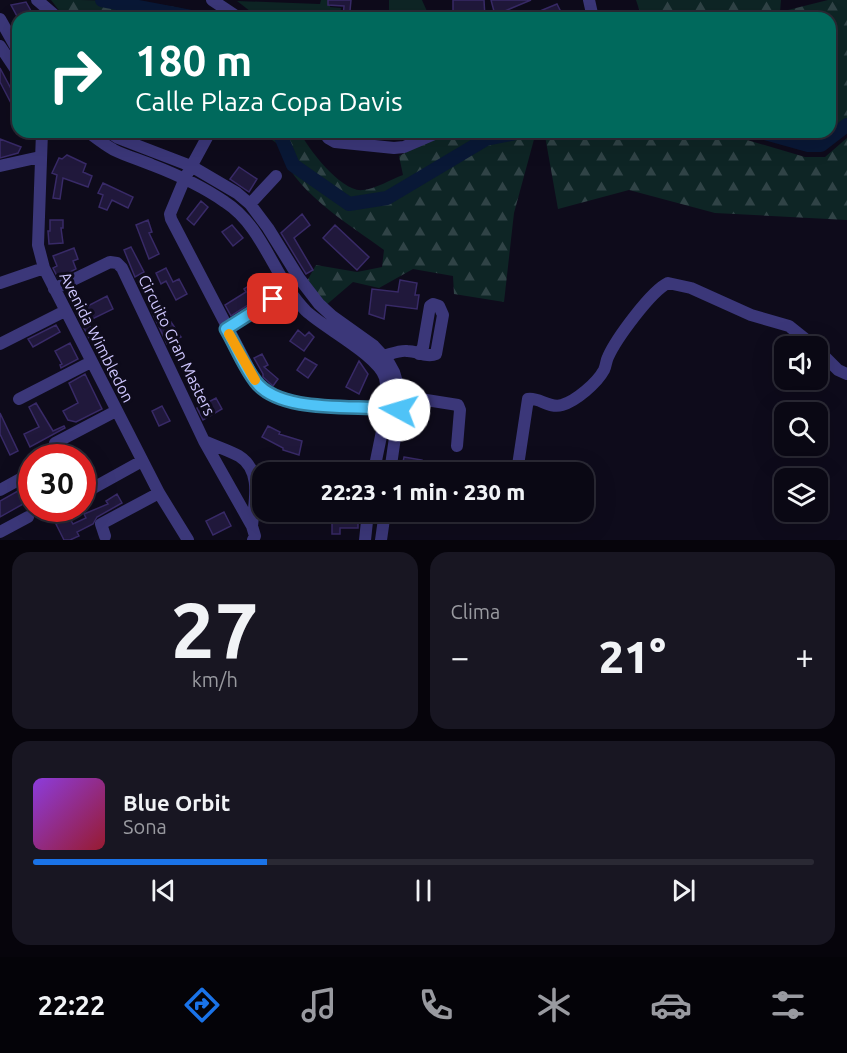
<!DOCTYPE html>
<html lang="es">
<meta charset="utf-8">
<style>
body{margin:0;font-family:Ubuntu,sans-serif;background:#181622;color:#f1f3f6;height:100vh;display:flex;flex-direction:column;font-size:22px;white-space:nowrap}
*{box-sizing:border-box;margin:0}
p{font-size:20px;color:#999aa0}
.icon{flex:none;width:33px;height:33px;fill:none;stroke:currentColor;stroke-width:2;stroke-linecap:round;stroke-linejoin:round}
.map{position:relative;height:540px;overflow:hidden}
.panel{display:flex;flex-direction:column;gap:12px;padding:12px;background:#06040b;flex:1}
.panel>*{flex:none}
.guide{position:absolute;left:12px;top:12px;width:824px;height:126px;border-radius:18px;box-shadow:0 6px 24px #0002,0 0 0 2px #2a2934;background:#00695c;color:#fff;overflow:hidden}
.fabs{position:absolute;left:774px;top:336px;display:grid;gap:12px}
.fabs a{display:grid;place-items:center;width:54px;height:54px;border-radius:12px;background:#0a0814;box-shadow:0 6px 24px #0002,0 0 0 2px #2a2934;font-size:30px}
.speed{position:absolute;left:18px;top:444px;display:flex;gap:12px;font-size:30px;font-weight:700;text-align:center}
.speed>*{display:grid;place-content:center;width:78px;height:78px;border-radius:50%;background:#0a0814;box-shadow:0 6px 24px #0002,0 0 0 2px #2a2934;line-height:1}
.speed .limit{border:9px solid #d22;background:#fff;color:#111}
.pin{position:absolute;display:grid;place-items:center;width:51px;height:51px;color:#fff;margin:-26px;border-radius:12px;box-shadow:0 3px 9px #0006}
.me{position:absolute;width:66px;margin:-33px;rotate:276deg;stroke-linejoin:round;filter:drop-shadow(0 0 4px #0008)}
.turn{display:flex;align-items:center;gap:21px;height:126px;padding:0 24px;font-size:27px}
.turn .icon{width:78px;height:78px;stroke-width:2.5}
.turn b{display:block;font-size:42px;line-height:51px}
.big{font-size:45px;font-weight:800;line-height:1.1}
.panel .widget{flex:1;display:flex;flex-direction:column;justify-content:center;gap:9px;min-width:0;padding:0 21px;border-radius:18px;background:#181622}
.panel .dial{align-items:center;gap:0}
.dial b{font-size:78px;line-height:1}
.song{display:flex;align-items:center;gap:18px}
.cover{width:72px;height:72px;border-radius:9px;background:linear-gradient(135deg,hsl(270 70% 55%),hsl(350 70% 35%))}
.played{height:6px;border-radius:3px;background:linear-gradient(90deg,#1a73e8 30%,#2a2934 30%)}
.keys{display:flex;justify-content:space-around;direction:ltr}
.heat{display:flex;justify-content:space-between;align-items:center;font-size:33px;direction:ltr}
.panel .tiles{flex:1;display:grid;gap:12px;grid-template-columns:1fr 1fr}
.widget:last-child{grid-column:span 2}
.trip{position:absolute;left:252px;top:462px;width:342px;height:60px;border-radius:18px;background:#0a0814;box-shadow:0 6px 24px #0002,0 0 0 2px #2a2934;font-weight:800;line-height:60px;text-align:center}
.dock{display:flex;height:96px;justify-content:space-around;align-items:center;background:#040308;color:#999aa0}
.dock .icon{width:42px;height:42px}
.dock .active{color:#1a73e8}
.dock b{font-size:27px;color:#f1f3f6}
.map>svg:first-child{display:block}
.forest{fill:url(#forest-firs)}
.green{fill:#0e2525}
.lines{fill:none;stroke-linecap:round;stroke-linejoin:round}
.river{stroke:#091836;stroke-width:14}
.building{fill:#20183b;stroke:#382a67;stroke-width:1.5}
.minor{stroke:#3b3779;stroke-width:12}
.route-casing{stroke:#337fa1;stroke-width:15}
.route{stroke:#4fc3f7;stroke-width:10}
.slow{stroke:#f59e0b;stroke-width:10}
.labels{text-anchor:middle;stroke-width:6;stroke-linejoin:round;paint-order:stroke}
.street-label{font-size:16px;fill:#cec6fe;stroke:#0e0b1b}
</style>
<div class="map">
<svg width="847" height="540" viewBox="0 0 847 540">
<defs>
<pattern id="forest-firs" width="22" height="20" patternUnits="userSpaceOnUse" patternTransform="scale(1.5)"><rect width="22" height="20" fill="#0e2525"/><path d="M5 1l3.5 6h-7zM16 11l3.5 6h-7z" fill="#304346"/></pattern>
</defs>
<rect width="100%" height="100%" fill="#0e0b1b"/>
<path class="forest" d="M51,0C96,0 174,0 213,18H114L76,13L74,18H65Z
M636,0H781L780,12L828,0H847V125L821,145H805L755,132H830V18H642Z
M261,132H300C308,149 342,193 363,190C376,189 391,179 403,175L399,156L444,132H536L514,213L504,302L454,294L453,276L413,269L379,288L353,282L325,306L307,281L316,265L357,272L382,267L384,250C349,224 289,189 279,145Z
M553,132H720L805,157H825L847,138V220L715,213L629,190L558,209L545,136Z"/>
<path class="green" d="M321,0H330V7L341,8L340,18H259L237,1L320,4Z
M389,0H422L430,18H389Z"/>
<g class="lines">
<path class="river" d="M102,0L196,18
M279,132L293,165L349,204L387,198L486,139L521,132
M761,132L808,145H821L847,125"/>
</g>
<path class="building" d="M328,0H351L350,11L362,12V18H343L344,6L328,5Z
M453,0H484L485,18H453Z
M491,0H531L495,15Z
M26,2L35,18H18L11,5Z
M557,4L564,18H541L540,11Z
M0,68L18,102L12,105L0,82Z
M0,139L21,147L18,153L0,158Z
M67,155L86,164L83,172L92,176L88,187L63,178L60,199L53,198L57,175L52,173L59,158L62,159Z
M239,167L257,179L249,192L230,179Z
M103,183L133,197L128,208L112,200L107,210L99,207L103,195L98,193Z
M201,201L208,207L194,225L187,219Z
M302,214L310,225L294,238L313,270L306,274L281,233Z
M50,220H63V228H61L63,243L49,244L48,231H50Z
M148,220L152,232L149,233L159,254L149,259L136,225Z
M232,225L243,238L233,246L222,232Z
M335,225L369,257L357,270L323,238Z
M131,247L144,272L135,277L124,250Z
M74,248L78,259L73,261L76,269L58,278L53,268L57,266L53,256Z
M166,268L173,282L179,279L187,294L176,300L166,281L161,284L156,273Z
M400,280L417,283L415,295H419L417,309L386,305L384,319L369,314L372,289L398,292Z
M253,283L262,296L231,316L225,305L246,292L244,289Z
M107,296L113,309L92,319L93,321L89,324L95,335L89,338L76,312Z
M157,309L165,325L171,322L181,337L167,344L152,312Z
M56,325L60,332L33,347L28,339Z
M298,330L305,336L309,332L314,337L304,351L290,341Z
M70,343L78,359L61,368L60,365L62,364L55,351Z
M262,354L268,365L264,367L278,379L273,386L263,377V374L254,358Z
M305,358L317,365L308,378L297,370Z
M359,361L368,374L359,394L346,387Z
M85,374L102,409L76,422L68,420L63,411L78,403L69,383Z
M216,398L222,409L203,420L197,408Z
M36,403L53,431L64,426L65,428L30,447L24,434L39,427L29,407Z
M162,406L170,421L159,426L152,411Z
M0,413L18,451L10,455L0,434Z
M268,426L280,432L279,434L302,441L299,455L283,450V448L262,437Z
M404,457L422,460L420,472H401Z
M32,483V499L0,517V501Z
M117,494L122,503L97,517L93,524L77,532L79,536L70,540H64L56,524L69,517L73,524L86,518L84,514L108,504L106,501Z
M224,512L231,526L213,535L206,521Z
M332,518H358V528H340V534H332Z"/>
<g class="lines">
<path class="minor" d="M37,0L58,18
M212,0L239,18
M589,0L593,18
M0,19L18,51
M0,46L18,73
M42,132L38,245L44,268L159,493L188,540
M88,132C96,138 105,145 114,150C126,156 140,160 152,165C178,175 202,186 225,202C264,227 274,279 306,311C324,328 379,356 385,378C391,404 378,445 374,472
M109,132L118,138L191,166L237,193L250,204L268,228L299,278L319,304L332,316L374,346L388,361L394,372L401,396L390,472
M210,132L185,178L170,214L171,219L256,382L271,395L298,404L392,409
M324,132L328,138L335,142L394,148L404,147L439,132
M0,166L40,157
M250,204L276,176
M0,283L44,268
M54,289L110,262L117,263L122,268L204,441L252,526L255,536L253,540
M226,329L288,289
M0,344L65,311
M818,350L838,370L847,374
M383,356C391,354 400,350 407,351C417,351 427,358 436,354L443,315L439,306L433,304L430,306L423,347L419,354
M401,396L458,405L460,410L457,446
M19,399L91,362
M204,441C215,446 228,450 239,456C263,471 254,503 252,526
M55,443L116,411
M517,472L528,399C539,397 549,409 562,405C576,401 597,383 604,370C606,366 606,361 608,357C616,339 651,291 668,283L691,288L751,315L789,326L814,346
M0,490L22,478
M86,492L142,461
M0,532L28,517
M105,536L101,524L159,493
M365,540L368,512
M381,540L385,512"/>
</g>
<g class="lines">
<g class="route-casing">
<path id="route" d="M273,299L226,329C236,346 244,367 256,382C282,415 360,404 399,410"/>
</g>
<use href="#route" class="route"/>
<path class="slow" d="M229,334L255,380"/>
</g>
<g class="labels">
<g class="street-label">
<text transform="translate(97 337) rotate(63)" y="6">Avenida Wimbledon</text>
<text transform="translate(177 345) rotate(64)" y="6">Circuito Gran Masters</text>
</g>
</g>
</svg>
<div class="fabs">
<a><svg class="icon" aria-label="sound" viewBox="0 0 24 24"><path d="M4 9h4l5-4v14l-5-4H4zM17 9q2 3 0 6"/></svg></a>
<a><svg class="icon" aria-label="search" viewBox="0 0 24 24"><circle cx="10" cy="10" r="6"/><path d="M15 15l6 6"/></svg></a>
<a><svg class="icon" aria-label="layers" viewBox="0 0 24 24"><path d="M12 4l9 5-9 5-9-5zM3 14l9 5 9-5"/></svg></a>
</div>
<div class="speed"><div class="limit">30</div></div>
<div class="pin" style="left:273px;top:299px;background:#d93025"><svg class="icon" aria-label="arrive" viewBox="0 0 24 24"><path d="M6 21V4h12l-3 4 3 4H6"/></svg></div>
<svg class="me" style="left:399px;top:410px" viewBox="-20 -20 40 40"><circle r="19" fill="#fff"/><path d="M0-13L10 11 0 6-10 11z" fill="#4fc3f7"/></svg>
<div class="trip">22:23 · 1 min · 230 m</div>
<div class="guide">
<div class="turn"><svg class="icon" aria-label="right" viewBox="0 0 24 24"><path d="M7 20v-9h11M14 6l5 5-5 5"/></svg><div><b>180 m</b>Calle Plaza Copa Davis</div></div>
</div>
</div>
<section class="panel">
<div class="tiles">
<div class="widget dial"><b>27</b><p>km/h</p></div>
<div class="widget"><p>Clima</p>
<div class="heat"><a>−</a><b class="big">21°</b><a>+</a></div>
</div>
<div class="widget">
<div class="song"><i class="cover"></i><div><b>Blue Orbit</b><p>Sona</p></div></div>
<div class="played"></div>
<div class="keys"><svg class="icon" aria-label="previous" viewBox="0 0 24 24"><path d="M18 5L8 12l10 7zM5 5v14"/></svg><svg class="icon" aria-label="pause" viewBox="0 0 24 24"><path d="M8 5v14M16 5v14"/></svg><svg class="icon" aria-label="next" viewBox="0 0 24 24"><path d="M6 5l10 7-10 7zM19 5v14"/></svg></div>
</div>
</div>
</section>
<nav class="dock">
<b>22:22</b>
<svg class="icon active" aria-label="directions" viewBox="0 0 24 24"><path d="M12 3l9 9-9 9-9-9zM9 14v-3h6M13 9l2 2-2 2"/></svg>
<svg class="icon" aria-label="music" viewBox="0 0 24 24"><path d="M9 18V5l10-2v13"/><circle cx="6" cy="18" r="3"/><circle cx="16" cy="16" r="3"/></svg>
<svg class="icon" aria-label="phone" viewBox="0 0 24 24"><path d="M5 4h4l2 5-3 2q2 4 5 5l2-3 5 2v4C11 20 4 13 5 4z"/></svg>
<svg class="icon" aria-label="climate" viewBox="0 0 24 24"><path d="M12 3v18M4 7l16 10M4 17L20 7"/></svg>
<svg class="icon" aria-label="car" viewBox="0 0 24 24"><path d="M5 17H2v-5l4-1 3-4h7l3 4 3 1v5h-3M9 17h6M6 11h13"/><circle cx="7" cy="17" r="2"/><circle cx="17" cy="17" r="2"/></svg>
<svg class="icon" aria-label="filters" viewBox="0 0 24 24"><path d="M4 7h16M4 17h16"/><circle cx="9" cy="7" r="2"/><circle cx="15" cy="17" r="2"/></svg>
</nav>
